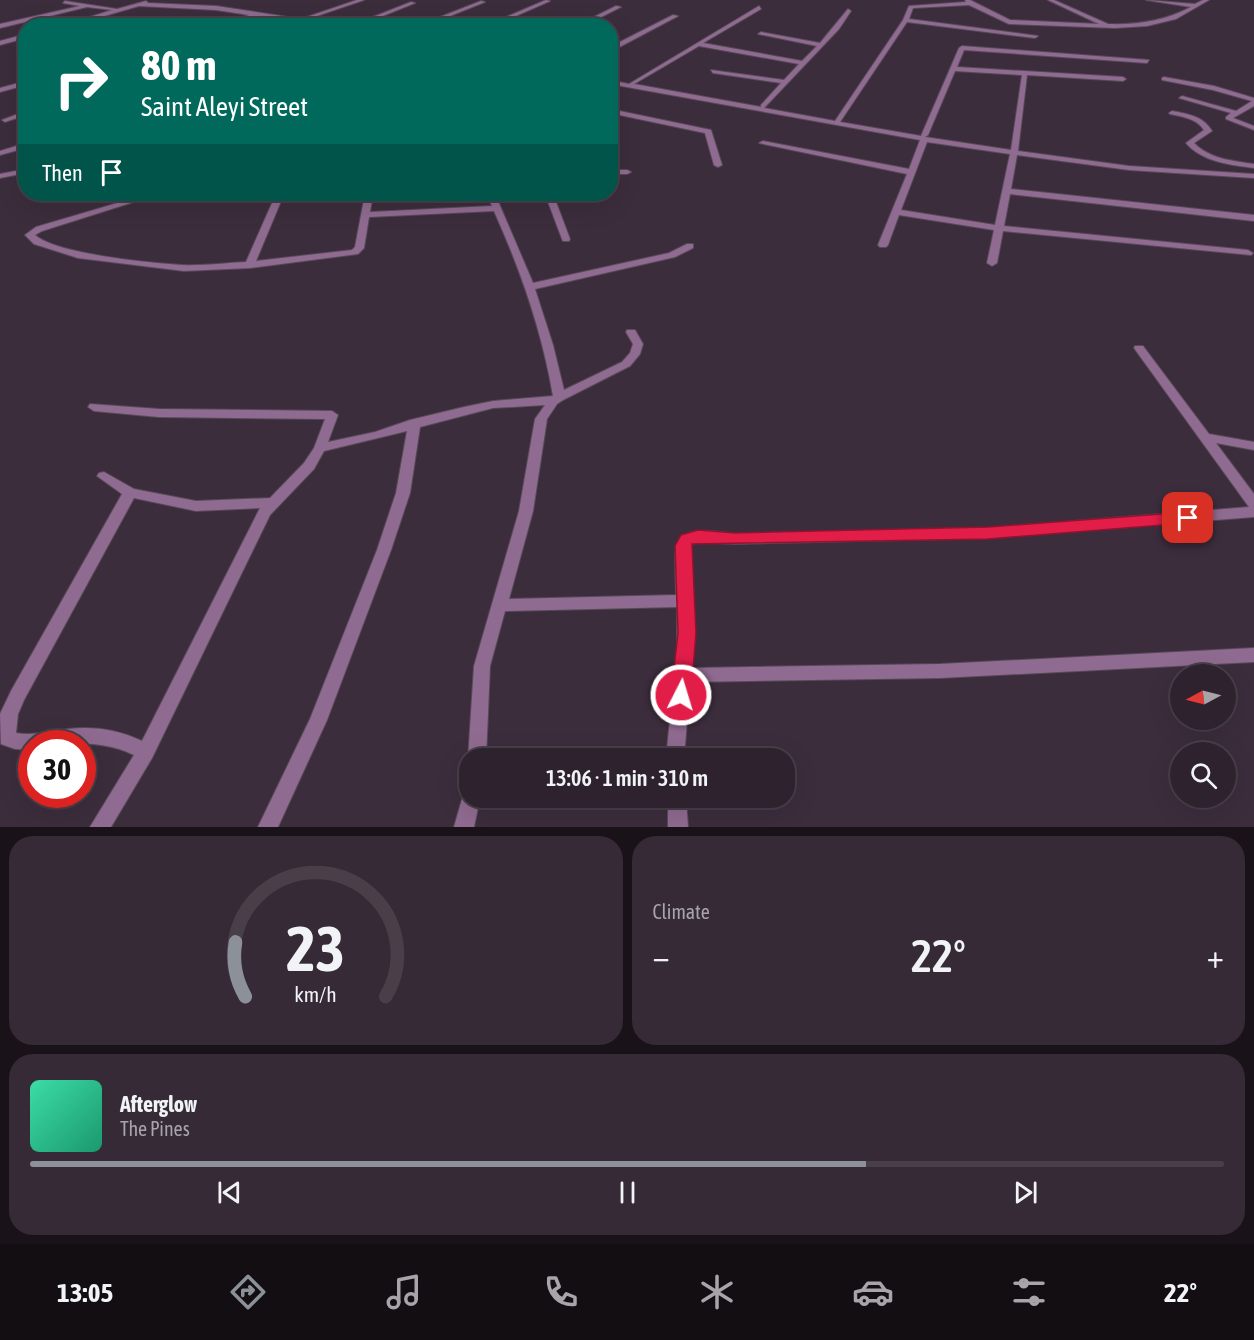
<!DOCTYPE html>
<meta charset="utf-8">
<style>
body{margin:0;font-family:"Asap Condensed",sans-serif;background:#352a35;color:#f1f3f6;height:100vh;display:flex;flex-direction:column;font-size:22px;white-space:nowrap}
*{box-sizing:border-box;margin:0}
p{font-size:20px;color:#a7a4aa}
.icon{flex:none;width:33px;height:33px;fill:none;stroke:currentColor;stroke-width:2;stroke-linecap:round;stroke-linejoin:round}
.map{position:relative;height:827px;overflow:hidden}
.drawer{display:flex;flex-direction:column;gap:9px;padding:9px;background:#191319;flex:1}
.drawer>*{flex:none}
.banner{position:absolute;left:18px;top:18px;width:600px;height:183px;border-radius:24px;box-shadow:0 6px 24px #0002,0 0 0 2px #483f49;background:#00695c;color:#fff;overflow:hidden}
.needle{width:39px;rotate:263deg}
.tools{position:absolute;left:1170px;top:664px;display:grid;gap:12px}
.tools a{display:grid;place-items:center;width:66px;height:66px;border-radius:50%;background:#2d222d;box-shadow:0 6px 24px #0002,0 0 0 2px #483f49;font-size:30px}
.speed{position:absolute;left:18px;top:730px;display:flex;gap:12px;font-size:30px;font-weight:700;text-align:center}
.speed>*{display:grid;place-content:center;width:78px;height:78px;border-radius:50%;background:#2d222d;box-shadow:0 6px 24px #0002,0 0 0 2px #483f49;line-height:1}
.speed .limit{border:9px solid #d22;background:#fff;color:#111}
.pin{position:absolute;display:grid;place-items:center;width:51px;height:51px;color:#fff;margin:-26px;border-radius:12px;box-shadow:0 3px 9px #0006}
.me{position:absolute;width:66px;margin:-33px;rotate:5deg;stroke-linejoin:round;filter:drop-shadow(0 0 4px #0008)}
.turn{display:flex;align-items:center;gap:21px;height:126px;padding:0 24px;font-size:27px}
.turn .icon{width:78px;height:78px;stroke-width:2.5}
.turn b{display:block;font-size:42px;line-height:51px}
.then{display:flex;align-items:center;height:57px;padding:0 24px;background:#0003;gap:12px;font-size:22px}
.big{font-size:45px;font-weight:600;line-height:1.1}
.drawer .widget{flex:1;display:flex;flex-direction:column;justify-content:center;gap:9px;min-width:0;padding:0 21px;border-radius:24px;background:#352a35}
.drawer .dial{align-items:center;gap:0}
.dial svg{height:156px;overflow:visible;fill:none;stroke:#483f49;stroke-width:7;stroke-linecap:round;text-anchor:middle}
.dial text{fill:#f1f3f6;stroke:none}
.song{display:flex;align-items:center;gap:18px}
.cover{width:72px;height:72px;border-radius:9px;background:linear-gradient(135deg,hsl(160 70% 55%),hsl(160 70% 35%))}
.played{height:6px;border-radius:3px;background:linear-gradient(90deg,#8c9099 70%,#483f49 70%)}
.keys{display:flex;justify-content:space-around;direction:ltr}
.heat{display:flex;justify-content:space-between;align-items:center;font-size:33px;direction:ltr}
.drawer .tiles{flex:1;display:grid;gap:9px;grid-template-columns:1fr 1fr}
.widget:last-child{grid-column:span 2}
.trip{position:absolute;left:459px;top:748px;width:336px;height:60px;border-radius:24px;background:#2d222d;box-shadow:0 6px 24px #0002,0 0 0 2px #483f49;font-weight:600;line-height:60px;text-align:center}
.menu{display:flex;height:96px;justify-content:space-around;align-items:center;background:#120e12;color:#a7a4aa}
.menu .icon{width:42px;height:42px}
.menu .active{color:#8c9099}
.menu b{font-size:27px;color:#f1f3f6}
.map>svg:first-child{display:block}
.lines{fill:none;stroke-linecap:round;stroke-linejoin:round}
.minor-casing{stroke:#584a58;stroke-width:2}
.minor{fill:#906b91;fill-rule:evenodd}
.route{fill:#e11d48;stroke:#92132f;stroke-width:1.5}
</style>
<div class="map">
<svg width="1254" height="827" viewBox="0 0 1254 827">
<rect width="100%" height="100%" fill="#3c2d3c"/>
<g class="lines">
<g class="minor-casing">
<path id="minor" d="M357,0H364L305,20L335,26H319L255,16L227,26H218L249,15L216,10L139,6L70,26H61L112,10L87,7L0,28V24L80,6L63,3L65,1L117,9L146,1L148,3L216,6L301,19Z
M546,0L550,1L493,26H485Z
M965,0H970L1010,20L1099,24L1048,0H1054L1108,24C1138,25 1165,21 1191,7L1146,0L1195,4L1203,0H1209L1176,19L1147,26L1115,28L1009,24L969,5L913,8L909,19L1038,36L1035,38L907,22L840,122L921,136L959,48L962,46L1149,60L1147,63L964,50L957,67L1123,77L1126,79L1123,81L1027,75L1018,151L1129,166L1254,174V178L1129,170L1017,155L1011,189L1254,215V221L1010,194L1004,226L1248,250L1253,253L1251,255L1003,231L997,263L992,266L987,263L994,230L899,215L888,245L886,247H880L878,245L907,174L759,143L763,141L909,169L920,140L610,84V80L629,84L759,6L761,9L703,43L802,61L817,46L758,34L761,32L820,43L848,9L851,11L839,29L764,108L835,121L903,20L909,6L966,2ZM699,46L799,64L784,80L711,70L713,73L781,83L761,105V107L634,84ZM955,71L1022,75L1011,150L925,137L928,135ZM927,142L1010,154L995,225L901,210Z
M481,1L485,2L425,26H417Z
M411,2L415,3L358,26H350Z
M616,6L621,7L583,26H576Z
M673,15L678,16L610,52V47Z
M151,17L188,24L190,26H177L149,20Z
M26,34V38L0,45V41Z
M1164,77L1214,86L1254,98V106L1233,118L1254,126V130L1226,119V117L1231,113L1179,98L1182,96L1236,111L1252,101L1213,90L1162,80V78Z
M26,81V85L0,92V88Z
M610,109L711,130L722,165L718,167L714,165L705,133L610,113Z
M26,111V115L5,122L2,120Z
M1172,111C1188,114 1203,116 1212,131L1194,143C1209,159 1234,161 1254,164V168C1231,165 1202,162 1186,143L1204,130C1196,118 1183,117 1170,114L1169,113Z
M26,143V148L0,155V151Z
M26,169V173L0,178V174Z
M610,170H627L631,172L627,174H610Z
M148,194H159L42,231L35,235C56,254 151,263 182,265C203,266 225,263 246,262L276,194H284L256,261L352,250L355,247L365,194H373L370,212L492,206L487,194H495L533,283L669,253L687,244H693V248L675,257L535,289L553,345L564,390L622,362L630,353L633,344L626,332L627,330H635L643,344L640,354L630,366L563,400L557,404L547,419L533,511L509,599L676,595L675,554L680,538C696,526 717,532 735,534L988,528L1249,507L1134,348L1135,346H1143L1209,434L1254,442V450L1216,443L1254,494V517L988,538L735,544L696,542L691,545L689,554L694,629L692,668L940,664L1254,648V662L940,678L690,682L684,759H666L677,648V607L505,611L490,666L486,759H470V762L468,759L474,666L519,511L535,419L545,405L493,408L420,427L410,493L391,550L327,720L278,827H258L310,719L377,550L396,493L407,431L324,451L314,469L270,515L152,758L111,827H90L134,755C103,739 65,744 32,744V750L15,749L1,744L0,714L11,691L122,494L97,476L99,473L104,472L134,489L196,501L270,498L304,463L314,448L325,419L159,417L94,411L88,407L90,404L159,409L332,411L338,415L328,442L375,432L410,420L464,407L493,401L553,396C542,331 521,271 494,211L369,217L364,248L358,254L250,268L184,271L78,258L34,244L25,235L36,227ZM134,498L196,511L260,508L142,741C119,730 94,726 68,729C51,731 34,736 16,733L18,714L24,700Z
M545,194H553L570,239L569,241H563L562,239Z
M470,790V798H480L474,827H454L464,792Z
M668,798H686L688,827H668Z"/>
</g>
<use href="#minor" class="minor"/>
</g>
<path class="route" d="M1188,512L1195,518L1188,523L988,539L692,544L696,633L691,695L688,701L681,704L674,701L671,695L678,633L675,546L681,535L698,530L735,533L988,527Z"/>
</svg>
<div class="tools">
<a><svg class="needle" viewBox="-14 -14 28 28"><path d="M0-13l5 13h-10z" fill="#e53935"/><path d="M0 13l5-13h-10z" fill="#a7a4aa"/></svg></a>
<a><svg class="icon" aria-label="search" viewBox="0 0 24 24"><circle cx="10" cy="10" r="6"/><path d="M15 15l6 6"/></svg></a>
</div>
<div class="speed"><div class="limit">30</div></div>
<div class="pin" style="left:1188px;top:518px;background:#d93025"><svg class="icon" aria-label="arrive" viewBox="0 0 24 24"><path d="M6 21V4h12l-3 4 3 4H6"/></svg></div>
<svg class="me" style="left:681px;top:695px" viewBox="-20 -20 40 40"><circle r="17" fill="#e11d48" stroke="#fff" stroke-width="3"/><path d="M0-11L8 9 0 5-8 9z" fill="#fff"/></svg>
<div class="trip">13:06 · 1 min · 310 m</div>
<div class="banner">
<div class="turn"><svg class="icon" aria-label="right" viewBox="0 0 24 24"><path d="M7 20v-9h11M14 6l5 5-5 5"/></svg><div><b>80 m</b>Saint Aleyi Street</div></div>
<div class="then">Then<svg class="icon" aria-label="arrive" viewBox="0 0 24 24"><path d="M6 21V4h12l-3 4 3 4H6"/></svg></div>
</div>
</div>
<section class="drawer">
<div class="tiles">
<div class="widget dial"><svg viewBox="0 0 100 80">
<path d="M14 69A42 42 0 1 1 86 69"/>
<path d="M14 69A42 42 0 0 1 9 41" stroke="#8c9099"/>
<text x="50" y="56" font-size="32" font-weight="700">23</text>
<text x="50" y="72" font-size="11">km/h</text>
</svg></div>
<div class="widget"><p>Climate</p>
<div class="heat"><a>−</a><b class="big">22°</b><a>+</a></div>
</div>
<div class="widget">
<div class="song"><i class="cover"></i><div><b>Afterglow</b><p>The Pines</p></div></div>
<div class="played"></div>
<div class="keys"><svg class="icon" aria-label="previous" viewBox="0 0 24 24"><path d="M18 5L8 12l10 7zM5 5v14"/></svg><svg class="icon" aria-label="pause" viewBox="0 0 24 24"><path d="M8 5v14M16 5v14"/></svg><svg class="icon" aria-label="next" viewBox="0 0 24 24"><path d="M6 5l10 7-10 7zM19 5v14"/></svg></div>
</div>
</div>
</section>
<nav class="menu">
<b>13:05</b>
<svg class="icon active" aria-label="directions" viewBox="0 0 24 24"><path d="M12 3l9 9-9 9-9-9zM9 14v-3h6M13 9l2 2-2 2"/></svg>
<svg class="icon" aria-label="music" viewBox="0 0 24 24"><path d="M9 18V5l10-2v13"/><circle cx="6" cy="18" r="3"/><circle cx="16" cy="16" r="3"/></svg>
<svg class="icon" aria-label="phone" viewBox="0 0 24 24"><path d="M5 4h4l2 5-3 2q2 4 5 5l2-3 5 2v4C11 20 4 13 5 4z"/></svg>
<svg class="icon" aria-label="climate" viewBox="0 0 24 24"><path d="M12 3v18M4 7l16 10M4 17L20 7"/></svg>
<svg class="icon" aria-label="car" viewBox="0 0 24 24"><path d="M5 17H2v-5l4-1 3-4h7l3 4 3 1v5h-3M9 17h6M6 11h13"/><circle cx="7" cy="17" r="2"/><circle cx="17" cy="17" r="2"/></svg>
<svg class="icon" aria-label="filters" viewBox="0 0 24 24"><path d="M4 7h16M4 17h16"/><circle cx="9" cy="7" r="2"/><circle cx="15" cy="17" r="2"/></svg>
<b>22°</b>
</nav>
